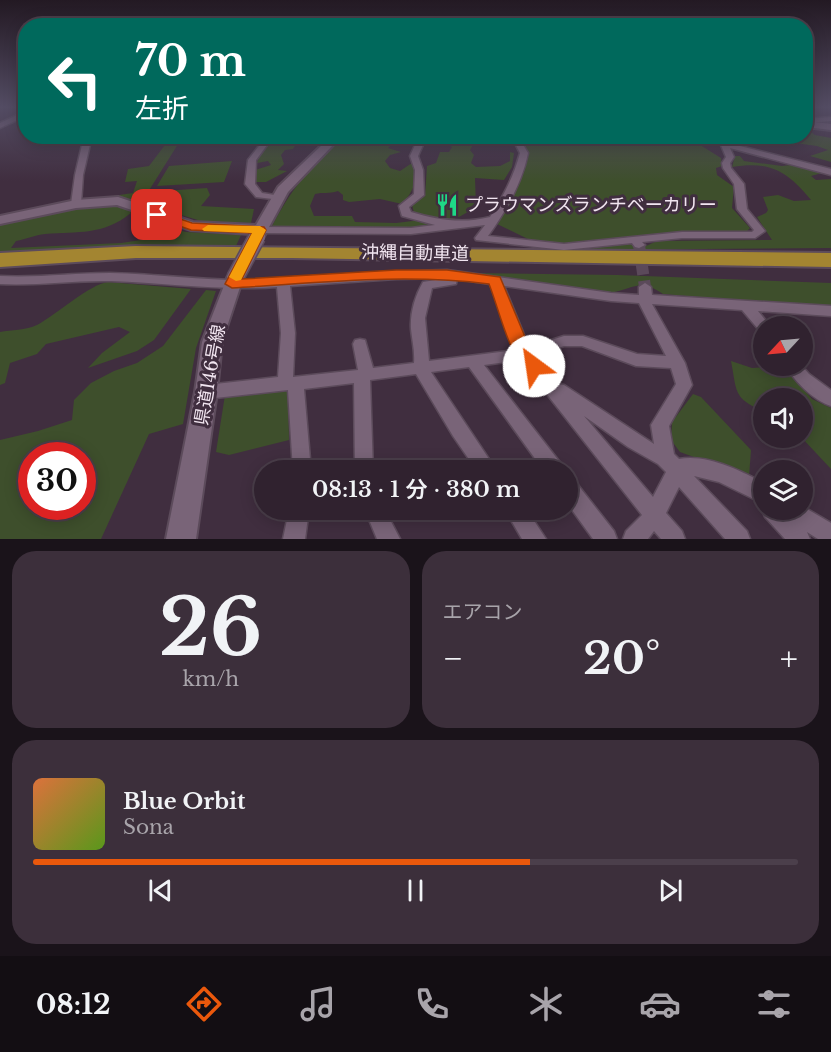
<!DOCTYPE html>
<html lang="ja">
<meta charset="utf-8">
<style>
body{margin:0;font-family:"Libre Baskerville","Noto Sans JP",serif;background:#3c2f3b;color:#f1f3f6;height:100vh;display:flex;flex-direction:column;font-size:22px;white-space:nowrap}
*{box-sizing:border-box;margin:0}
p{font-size:20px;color:#a8a4aa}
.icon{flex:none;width:33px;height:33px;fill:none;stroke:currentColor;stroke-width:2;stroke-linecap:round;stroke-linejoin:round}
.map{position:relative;height:539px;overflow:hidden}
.panel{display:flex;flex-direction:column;gap:12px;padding:12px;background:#1a131a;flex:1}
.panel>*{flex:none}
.banner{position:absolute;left:18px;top:18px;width:795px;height:126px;border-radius:24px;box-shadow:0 3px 15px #0003,0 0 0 2px #4b3f4b;background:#00695c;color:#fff;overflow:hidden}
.needle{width:39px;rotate:244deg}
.controls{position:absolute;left:753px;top:316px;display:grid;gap:12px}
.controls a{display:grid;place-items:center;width:60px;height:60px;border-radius:50%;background:#30222f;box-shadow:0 3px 15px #0003,0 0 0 2px #4b3f4b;font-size:30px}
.speed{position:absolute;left:18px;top:442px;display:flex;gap:12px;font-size:30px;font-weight:700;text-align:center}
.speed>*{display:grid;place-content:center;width:78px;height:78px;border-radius:50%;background:#30222f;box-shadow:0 3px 15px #0003,0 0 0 2px #4b3f4b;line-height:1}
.speed .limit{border:9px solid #d22;background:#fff;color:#111}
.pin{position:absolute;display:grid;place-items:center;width:51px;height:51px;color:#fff;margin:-26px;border-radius:12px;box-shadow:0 3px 9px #0006}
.me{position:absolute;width:66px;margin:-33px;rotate:329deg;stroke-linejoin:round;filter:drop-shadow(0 0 4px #0008)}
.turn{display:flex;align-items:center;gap:21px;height:126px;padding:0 18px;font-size:27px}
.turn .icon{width:78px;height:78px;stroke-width:2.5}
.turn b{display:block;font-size:42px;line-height:51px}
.big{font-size:45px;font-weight:600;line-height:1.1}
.panel .widget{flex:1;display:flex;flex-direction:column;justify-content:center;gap:9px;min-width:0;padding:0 21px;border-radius:24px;background:#3c2f3b}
.panel .dial{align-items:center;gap:0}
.dial b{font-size:78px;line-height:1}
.song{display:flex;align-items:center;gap:18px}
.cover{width:72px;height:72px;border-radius:9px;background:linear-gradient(135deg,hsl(20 70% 55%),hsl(90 70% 35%))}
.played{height:6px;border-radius:3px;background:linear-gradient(90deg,#ea580c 65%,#4b3f4b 65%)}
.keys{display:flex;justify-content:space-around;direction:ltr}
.heat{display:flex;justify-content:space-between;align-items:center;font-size:33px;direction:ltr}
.panel .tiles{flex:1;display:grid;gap:12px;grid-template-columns:1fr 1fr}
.widget:last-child{grid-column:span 2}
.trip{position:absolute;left:254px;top:460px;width:324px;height:60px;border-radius:30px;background:#30222f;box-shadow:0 3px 15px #0003,0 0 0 2px #4b3f4b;font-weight:600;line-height:60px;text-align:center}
.menu{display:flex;height:96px;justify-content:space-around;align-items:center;background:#130e13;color:#a8a4aa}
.menu .icon{width:42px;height:42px}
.menu .on{color:#ea580c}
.menu b{font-size:27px;color:#f1f3f6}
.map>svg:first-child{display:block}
.green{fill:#3e4f2c;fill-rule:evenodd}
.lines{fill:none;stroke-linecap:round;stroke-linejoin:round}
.street-tunnel{stroke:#5b495a;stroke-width:12;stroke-dasharray:12 6;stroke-linecap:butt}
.street-casing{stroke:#5c4b5b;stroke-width:3}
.secondary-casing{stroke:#5c4b5b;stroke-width:4}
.highway-casing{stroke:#5c4b5b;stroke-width:4}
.street{fill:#796478;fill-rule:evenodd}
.secondary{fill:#796478;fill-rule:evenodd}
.highway{fill:#a38531;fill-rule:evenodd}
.secondary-bridge-casing{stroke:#5c4b5b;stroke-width:19;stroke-linecap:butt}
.secondary-bridge{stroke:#796478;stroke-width:16}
.route{fill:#ea580c;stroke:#983908;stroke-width:1.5}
.slow{fill:#f59e0b}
.labels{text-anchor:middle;stroke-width:6;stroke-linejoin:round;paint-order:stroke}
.poi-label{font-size:18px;fill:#f1e5f0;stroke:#402e3f;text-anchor:start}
.street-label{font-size:18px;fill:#f1e5f0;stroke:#402e3f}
</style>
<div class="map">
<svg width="831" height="539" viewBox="0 0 831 539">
<rect width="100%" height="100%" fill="#402e3f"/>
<path class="green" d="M806,128L815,135L831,138V162L810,156L828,150L817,146L780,141L776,137L806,136Z
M337,136L391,137L393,143L388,148L401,152L390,155L385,161L390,168L400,171L412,163C420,178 413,192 402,204L380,199L349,202L343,200V195L338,191C329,194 323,192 315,194L310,206L314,216H352L355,222L396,223L421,220L438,226L410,229L279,228L272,226C286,199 301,177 324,156C330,150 336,146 337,136Z
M678,136L689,138L721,158L722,166L716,168L717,175L734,187L732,208L750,228L745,233L686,231L562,244L528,239L497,224C509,198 540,162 519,137Z
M171,137H216L214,139L180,141L148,192L207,188L210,195L201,206L254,209L251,223L201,221L132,200L92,199L133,193L137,181L125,182L128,169L149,166Z
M444,137H462L474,143L470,150L474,155L471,163L476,167L500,166L510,161V152L514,153L512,167L504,180L475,178L476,206C450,226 444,220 414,213L412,205L425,196L427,166L436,163L440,152H449L452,147L444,142Z
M279,139L296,144L293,149L285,150L281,155L284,164L278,170L287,171L266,182H256L255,170L271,165L268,161L257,163C259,153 269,142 279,139Z
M735,156H740L744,161L782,166L800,164L822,173L811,176L816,180L831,179V248L581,250L625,243L646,246L657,241L772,240L757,217L766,213L768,210L763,197L778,195L794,201L811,200C787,171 771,161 732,167Z
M232,161L224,182L157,186L169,166Z
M105,204L129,210L131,213C102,236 79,231 45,234C35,235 26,239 16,241L11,248L121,243L161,237L167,227L186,232L241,235L236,246L101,248L0,255V223Z
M462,273L618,275L831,283V308L663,294C639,277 635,289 609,293Z
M108,282L191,289L154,340L137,351L88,368L102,353L130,332L119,327L46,344L37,354L10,363L5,383L0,385V332C11,330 26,330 37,325C56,315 90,284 108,282Z
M206,290L216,291L196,348L183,424L149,434L101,539H0V440L38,431L72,420L74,400L91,383L114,371L137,363L163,346ZM32,456H82V507H32Z
M731,361L752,368L784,366L812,399L831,408V469L802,438V399H764L763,411C733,398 737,392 731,361Z
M288,389L289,440L229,455L216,452L225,395Z
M693,394L701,397L751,450L749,477L680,452L671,440L672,422Z"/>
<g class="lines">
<path class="street-tunnel" d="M639,245L645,287"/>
<g class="street-casing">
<path id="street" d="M26,111V116L0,128V123Z
M831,117V121L806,123V119Z
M84,136H92L83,175L81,204L76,207L71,204L75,175Z
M255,136H264L270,141L256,160L255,184L262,193L281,196V200L256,197L245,184L248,160L262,142Z
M415,136H423V145L418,156L423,170L424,195L409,207L411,212C437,220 463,224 490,217C503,197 514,176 520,153L511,136H518L528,153C522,183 506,211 488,236L564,244L682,232H752L754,230L737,209L734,184L723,168L722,163L726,157L717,136H725L728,143L831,169V175L730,148L734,157L730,163L731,168L744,184L747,209L765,231L755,238H682L642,242L645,245L639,248L635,247L632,243L564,250L476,240L475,238L485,225L411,234L260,233L255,230L260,227L411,228L435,225L402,216L399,206L414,194L415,170L410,156L415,145Z
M738,136H754L773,142L769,144Z
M447,270L611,293L639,295V287L645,283L651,287L652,295L831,306V316L758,311L771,327H764V332L759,330L742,310L652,304L685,363L692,385L669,426L674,454L679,459C707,454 739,470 764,483V504L719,482L694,476L747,531L750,539H725L679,487L666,513L682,531L685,539H661L654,531L648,539H623L626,531L642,515L520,360L484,365L562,465L564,471H544L469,367L431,372L497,471H477L453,436L416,374L370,380L373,471H355L354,383L304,389L311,471H293L288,390L206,399L200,397L198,392L200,387L206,385L278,377L281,333L277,287C222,291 167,283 111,281C74,280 37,286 0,284V276C37,278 73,273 110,273C161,274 213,282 265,280C325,278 386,271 447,270ZM448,278L423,282C415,296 410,313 411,329C412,340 415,351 414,363L373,368L365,340L360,339L355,340L353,344L358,370L293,377L295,333L290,286L396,279ZM457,279L490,284L515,350L429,361L425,318L432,288L456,284ZM504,286L611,301L639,303L666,356L637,354L583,336H564L529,347ZM564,346H582L636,366L671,368L676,384L651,425L654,444L593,404L564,385L557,384L534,356ZM584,416L628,447L658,464L666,472L653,497Z
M786,366H802L809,374L831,390V406C813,400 795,382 786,366Z
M567,478L574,480L614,531L617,539H593L567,503Z
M764,506V510H802V506L831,523V539H818L807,532L810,539H785L765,517L762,510Z
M289,510H309L305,539H283Z
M365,510H385L400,539H377Z
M505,510H527L546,539H522Z"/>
</g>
<g class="secondary-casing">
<path id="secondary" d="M806,121L831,124V130L806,127Z
M325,136H335L333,145L288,192L262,240H252L250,237L251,234L191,230L117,205L76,208L0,224V216L76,200L118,197L193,222L256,225L278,187L323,144Z
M235,273L241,274L243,278L222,342L217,392L196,539H166L195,392L202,342L227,278L229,274Z"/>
</g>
<g class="highway-casing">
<path id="highway" d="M136,246L831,253V267L292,258H136L0,267V253Z"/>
</g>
<use href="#street" class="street"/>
<use href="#secondary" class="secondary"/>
<use href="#highway" class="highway"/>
<g class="secondary-bridge-casing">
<path id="secondary-bridge" d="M235,278L257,237"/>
</g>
<use href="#secondary-bridge" class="secondary-bridge"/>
</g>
<linearGradient id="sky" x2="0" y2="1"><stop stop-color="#231923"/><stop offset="0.59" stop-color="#534c63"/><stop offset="1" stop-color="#534c63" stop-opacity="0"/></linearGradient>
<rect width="831" height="181" fill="url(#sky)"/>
<path class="route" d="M157,211L192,223L264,227L266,230L242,279L396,270H447L500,277L531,351L543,366L540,371C535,373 531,373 527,370C509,356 498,306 489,284C404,273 318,283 232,288L225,284L252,233L191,230L153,217L151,215Z"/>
<path class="slow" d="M208,225L260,226L266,230L241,280L236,281L229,277L252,233L204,231L202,229Z"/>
<defs>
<g id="restaurant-bare" transform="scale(1.8)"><path d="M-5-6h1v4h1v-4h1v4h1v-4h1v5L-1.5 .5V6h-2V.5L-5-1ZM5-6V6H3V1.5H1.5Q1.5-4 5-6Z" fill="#1ed887" stroke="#402e3f" stroke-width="2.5" paint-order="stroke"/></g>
</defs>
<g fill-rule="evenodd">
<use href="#restaurant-bare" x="447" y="205"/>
</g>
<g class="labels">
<g class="poi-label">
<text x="465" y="211">プラウマンズランチベーカリー</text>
</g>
<g class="street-label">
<text transform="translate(415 253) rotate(1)" y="6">沖縄自動車道</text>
<text transform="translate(210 375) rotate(-80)" y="6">県道146号線</text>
</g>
</g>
</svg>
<div class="controls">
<a><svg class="needle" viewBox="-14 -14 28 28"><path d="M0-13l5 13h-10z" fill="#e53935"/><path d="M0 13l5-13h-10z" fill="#a8a4aa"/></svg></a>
<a><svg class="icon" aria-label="sound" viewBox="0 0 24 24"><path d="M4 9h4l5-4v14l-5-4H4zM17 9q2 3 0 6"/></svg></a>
<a><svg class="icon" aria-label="layers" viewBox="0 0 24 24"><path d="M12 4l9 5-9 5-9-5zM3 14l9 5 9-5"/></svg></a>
</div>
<div class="speed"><div class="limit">30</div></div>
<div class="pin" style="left:157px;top:215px;background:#d93025"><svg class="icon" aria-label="arrive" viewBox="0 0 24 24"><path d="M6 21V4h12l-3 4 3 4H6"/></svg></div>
<svg class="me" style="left:534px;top:366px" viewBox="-20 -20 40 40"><circle r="19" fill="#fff"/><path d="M0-13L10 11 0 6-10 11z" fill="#ea580c"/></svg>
<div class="trip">08:13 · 1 分 · 380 m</div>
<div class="banner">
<div class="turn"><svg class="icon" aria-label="left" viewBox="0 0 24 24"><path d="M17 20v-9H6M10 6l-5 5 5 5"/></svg><div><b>70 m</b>左折</div></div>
</div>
</div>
<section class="panel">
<div class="tiles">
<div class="widget dial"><b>26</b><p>km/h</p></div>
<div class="widget"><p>エアコン</p>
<div class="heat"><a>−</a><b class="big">20°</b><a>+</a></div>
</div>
<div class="widget">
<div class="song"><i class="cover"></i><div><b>Blue Orbit</b><p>Sona</p></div></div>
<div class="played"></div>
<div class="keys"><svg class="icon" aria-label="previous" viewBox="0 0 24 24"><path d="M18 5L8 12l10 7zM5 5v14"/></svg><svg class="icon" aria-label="pause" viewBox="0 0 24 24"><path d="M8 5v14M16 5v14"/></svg><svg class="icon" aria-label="next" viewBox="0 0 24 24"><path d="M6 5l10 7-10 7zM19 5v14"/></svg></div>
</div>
</div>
</section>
<nav class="menu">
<b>08:12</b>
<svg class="icon on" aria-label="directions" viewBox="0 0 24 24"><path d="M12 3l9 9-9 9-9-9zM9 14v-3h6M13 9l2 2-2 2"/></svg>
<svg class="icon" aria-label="music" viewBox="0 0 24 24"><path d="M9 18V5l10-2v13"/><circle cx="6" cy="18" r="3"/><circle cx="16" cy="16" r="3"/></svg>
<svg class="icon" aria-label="phone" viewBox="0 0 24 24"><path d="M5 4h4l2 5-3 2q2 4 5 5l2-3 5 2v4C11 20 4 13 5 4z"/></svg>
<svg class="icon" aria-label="climate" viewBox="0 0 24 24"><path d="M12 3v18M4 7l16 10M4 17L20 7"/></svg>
<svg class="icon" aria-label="car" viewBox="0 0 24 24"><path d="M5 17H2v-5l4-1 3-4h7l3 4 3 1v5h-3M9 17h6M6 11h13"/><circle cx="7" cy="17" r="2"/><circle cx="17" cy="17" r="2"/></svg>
<svg class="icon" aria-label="filters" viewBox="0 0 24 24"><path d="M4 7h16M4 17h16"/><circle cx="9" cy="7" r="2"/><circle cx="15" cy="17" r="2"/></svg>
</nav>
